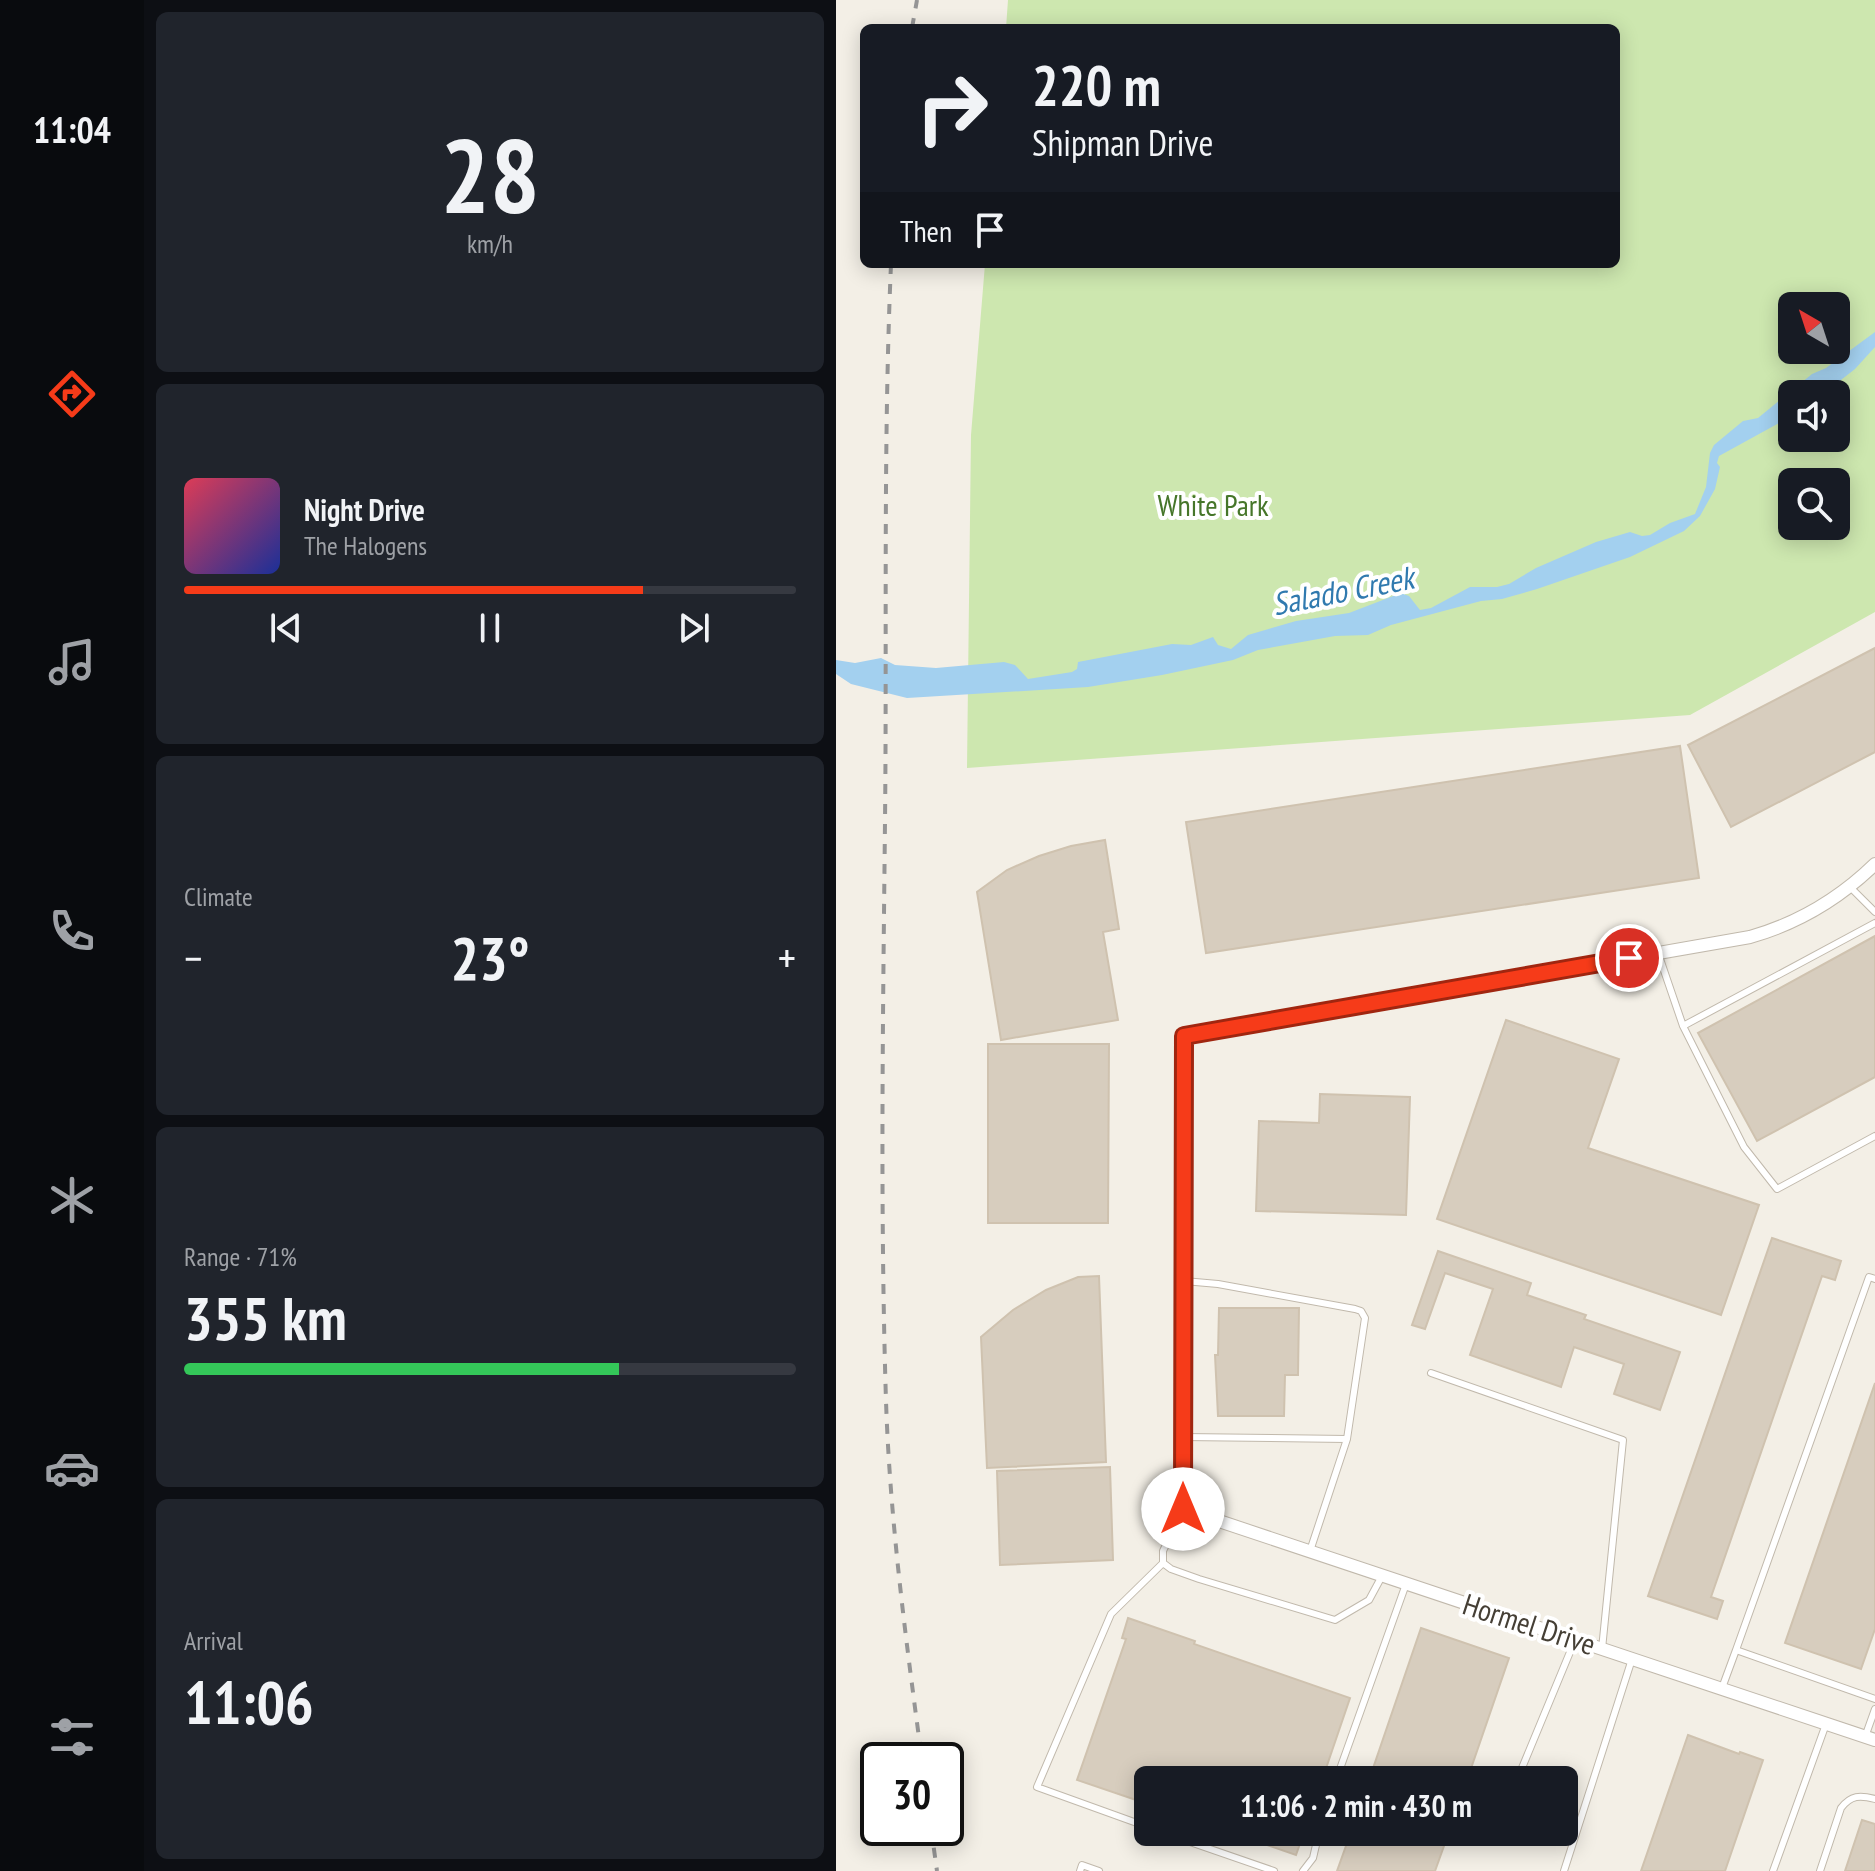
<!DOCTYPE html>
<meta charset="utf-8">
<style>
body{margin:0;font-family:"PT Sans Narrow",sans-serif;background:#20242c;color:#f1f3f6;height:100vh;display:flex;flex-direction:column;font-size:30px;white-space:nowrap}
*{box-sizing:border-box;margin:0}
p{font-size:26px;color:#9ea1a6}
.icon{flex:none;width:44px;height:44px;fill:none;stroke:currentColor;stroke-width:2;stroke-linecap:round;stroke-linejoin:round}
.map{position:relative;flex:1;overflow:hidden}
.details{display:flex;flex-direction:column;gap:12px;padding:12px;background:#0d0f14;width:692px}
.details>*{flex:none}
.hud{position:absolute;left:24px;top:24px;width:760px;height:244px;border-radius:12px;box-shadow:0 4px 20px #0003;background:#171b24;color:#f1f3f6;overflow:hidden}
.needle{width:52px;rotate:321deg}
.fabs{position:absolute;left:942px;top:292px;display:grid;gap:16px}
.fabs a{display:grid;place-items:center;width:72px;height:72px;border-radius:12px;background:#171b24;box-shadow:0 4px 20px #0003;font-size:40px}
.speed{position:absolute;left:24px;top:1742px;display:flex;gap:16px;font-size:40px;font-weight:700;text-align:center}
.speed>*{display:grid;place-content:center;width:104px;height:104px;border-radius:50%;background:#171b24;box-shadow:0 4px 20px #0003;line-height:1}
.speed .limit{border:4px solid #111;border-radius:12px;background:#fff;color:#111}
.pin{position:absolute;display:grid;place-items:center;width:68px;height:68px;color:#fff;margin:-34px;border:4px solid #fff;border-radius:50%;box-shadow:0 2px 8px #0007}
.me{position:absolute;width:88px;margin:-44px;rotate:0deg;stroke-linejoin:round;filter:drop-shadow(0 0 6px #0008)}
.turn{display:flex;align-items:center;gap:28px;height:168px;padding:0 40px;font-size:36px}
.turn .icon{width:104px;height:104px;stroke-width:2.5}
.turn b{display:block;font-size:56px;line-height:68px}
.then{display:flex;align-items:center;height:76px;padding:0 40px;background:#0003;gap:16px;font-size:30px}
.big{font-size:60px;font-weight:700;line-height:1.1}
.details .widget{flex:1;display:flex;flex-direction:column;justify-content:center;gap:12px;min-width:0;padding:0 28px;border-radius:12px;background:#20242c}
.details .dial{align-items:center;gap:0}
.dial b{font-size:104px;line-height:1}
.song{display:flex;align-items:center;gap:24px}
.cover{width:96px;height:96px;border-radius:12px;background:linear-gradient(135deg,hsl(350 70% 55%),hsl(230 70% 35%))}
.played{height:8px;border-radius:4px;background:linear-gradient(90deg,#f63b19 75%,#363941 75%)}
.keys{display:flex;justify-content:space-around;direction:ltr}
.heat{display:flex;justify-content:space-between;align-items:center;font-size:44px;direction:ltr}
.charge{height:12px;border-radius:6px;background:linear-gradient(90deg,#34c759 71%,#363941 0)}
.trip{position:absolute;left:298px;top:1766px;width:444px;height:80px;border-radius:12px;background:#171b24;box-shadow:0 4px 20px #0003;font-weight:700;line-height:80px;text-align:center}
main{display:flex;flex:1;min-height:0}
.tabs{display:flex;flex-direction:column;width:144px;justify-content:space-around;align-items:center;background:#090b0e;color:#9ea1a6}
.tabs .icon{width:56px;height:56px}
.tabs .active{color:#f63b19}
.tabs b{font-size:36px;color:#f1f3f6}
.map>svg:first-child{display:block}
.green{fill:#cde7af;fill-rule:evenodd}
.water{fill:#a3d0ef}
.building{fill:#d7cdbe;stroke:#cfc2af;stroke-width:2}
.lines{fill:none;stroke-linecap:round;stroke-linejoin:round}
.service-casing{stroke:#c1b9ac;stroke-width:8}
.minor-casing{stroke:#c1b9ac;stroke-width:14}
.service{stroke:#fff;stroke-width:6}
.minor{stroke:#fff;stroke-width:12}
.rail{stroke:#959595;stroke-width:4;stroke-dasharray:10 10;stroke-linecap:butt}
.route-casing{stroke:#a02610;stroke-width:20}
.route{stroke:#f63b19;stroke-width:14}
.labels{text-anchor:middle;stroke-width:8;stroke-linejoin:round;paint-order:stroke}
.park-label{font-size:30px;fill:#46762a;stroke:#fff}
.street-label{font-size:30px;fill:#453f35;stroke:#fff}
.water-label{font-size:32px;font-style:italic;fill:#307aaf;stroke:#fff}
</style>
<main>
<nav class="tabs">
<b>11:04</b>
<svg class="icon active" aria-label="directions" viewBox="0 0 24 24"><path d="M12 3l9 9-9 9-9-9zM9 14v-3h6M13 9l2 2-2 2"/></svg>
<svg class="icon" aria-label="music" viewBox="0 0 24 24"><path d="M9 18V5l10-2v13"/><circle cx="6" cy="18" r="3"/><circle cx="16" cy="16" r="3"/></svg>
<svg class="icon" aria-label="phone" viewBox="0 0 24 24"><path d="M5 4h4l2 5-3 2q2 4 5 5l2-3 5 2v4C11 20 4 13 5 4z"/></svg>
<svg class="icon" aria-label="climate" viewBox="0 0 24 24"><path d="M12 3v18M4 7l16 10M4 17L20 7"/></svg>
<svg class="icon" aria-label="car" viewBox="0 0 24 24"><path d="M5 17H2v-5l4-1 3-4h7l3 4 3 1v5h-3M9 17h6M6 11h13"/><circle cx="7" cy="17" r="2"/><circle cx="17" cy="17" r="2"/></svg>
<svg class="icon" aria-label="filters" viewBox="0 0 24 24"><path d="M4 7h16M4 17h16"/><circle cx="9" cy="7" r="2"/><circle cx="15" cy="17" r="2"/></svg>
</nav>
<section class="details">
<div class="widget dial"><b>28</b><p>km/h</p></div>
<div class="widget">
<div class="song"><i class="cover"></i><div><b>Night Drive</b><p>The Halogens</p></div></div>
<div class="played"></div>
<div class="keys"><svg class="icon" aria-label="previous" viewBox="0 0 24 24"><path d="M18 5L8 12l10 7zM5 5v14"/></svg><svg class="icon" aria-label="pause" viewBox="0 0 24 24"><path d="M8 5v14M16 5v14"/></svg><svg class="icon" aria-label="next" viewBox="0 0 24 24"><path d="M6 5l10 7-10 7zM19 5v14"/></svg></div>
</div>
<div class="widget"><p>Climate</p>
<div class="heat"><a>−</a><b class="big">23°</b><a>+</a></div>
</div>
<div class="widget"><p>Range · 71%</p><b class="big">355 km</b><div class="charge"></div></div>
<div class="widget"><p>Arrival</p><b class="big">11:06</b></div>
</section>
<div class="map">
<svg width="1039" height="1871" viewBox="0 0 1039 1871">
<rect width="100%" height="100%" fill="#f3efe6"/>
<path class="green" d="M172,0H1039V612L854,715L131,768L135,435L149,264H780V28H170ZM956,306H1000V350H956ZM956,394H1000V438H956ZM956,482H1000V526H956Z"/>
<path class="water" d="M1039,332V347L1019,369L987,394H956V416L883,456L881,463L884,467L879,489L864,516L848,531L794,557L701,589L666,599L645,601L555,625L532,635L499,636L422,650L397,660L326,675L252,687L71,698L15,684L0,674V660L19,663L45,658L59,665L100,668L168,662L179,665L192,679L236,672L241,669L242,662L336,644L355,645L377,637L382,645L395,649L412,635L460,621L513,613L565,593L573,596L584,610L595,608L634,587H661L673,584L700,568L760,542L794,532L806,536L814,535L834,523L859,514L870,487L874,453L878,445L907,421L922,418L976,374L990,368Z"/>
<path class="building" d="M1039,648V752L895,827L852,745Z
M844,746L863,878L370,953L350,822Z
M269,840L283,929L267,932L282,1020L165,1040L141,892L171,870L203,856L235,846Z
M1039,936V1077L921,1141L862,1033Z
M670,1020L783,1059L752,1148L923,1205L885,1315L601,1219Z
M152,1044H273L272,1223H152Z
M484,1094L574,1097L570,1215L420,1211L423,1121L483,1123Z
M936,1238L1005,1261L999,1280L986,1276L875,1597L887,1601L881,1619L812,1596Z
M602,1251L695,1283L691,1295L750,1315L748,1319L844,1352L824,1410L778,1394L788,1364L738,1347L725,1387L634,1355L657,1289L609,1273L589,1329L576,1325Z
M263,1276L270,1462L151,1468L145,1337L177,1310L210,1290L242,1277Z
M383,1308H463L462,1375H449L448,1416H382L379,1355H382Z
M1039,1383V1629L1025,1669L949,1643Z
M274,1467L277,1560L164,1565L161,1471Z
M292,1618L359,1641L358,1644L514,1698L486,1780H312V1804L241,1780L290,1639L286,1638Z
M585,1628L673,1658L631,1780H533Z
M852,1735L903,1754L904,1752L927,1760L889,1871H805Z
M1026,1820L1039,1824V1871H1009Z
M394,1832H468L460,1855Z
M515,1832H613L599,1871H501Z"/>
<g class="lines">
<g class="service-casing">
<path id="service" d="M1014,887L1039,912
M822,953L847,1026L908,1147L941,1189L1039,1136
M847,1026L1039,923
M348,1281L382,1284L519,1309L525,1311L529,1318L511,1439L474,1551
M595,1373L787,1440L766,1649
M347,1437L511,1439
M347,1509L327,1551V1563L335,1569L363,1579L499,1620L533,1600L546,1576
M900,1650L1033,1277L1039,1279
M886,1688L900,1650L1039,1699
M1029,1737L1039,1709
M500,1780L570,1584
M681,1780L739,1640
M312,1827L201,1787L275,1614L327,1563
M325,1832L438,1871
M658,1836L660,1832
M244,1871L246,1865L263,1871
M467,1871L477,1858L483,1832
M728,1871L796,1659
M937,1871L990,1724
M984,1871L1005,1808C1015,1795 1024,1795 1039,1799"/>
</g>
<g class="minor-casing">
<path id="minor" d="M1039,864C1003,899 963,923 914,937L348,1036L347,1509L1039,1740"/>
</g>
<use href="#service" class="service"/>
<use href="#minor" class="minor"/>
<path class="rail" d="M76,28L81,0
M55,264C47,449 51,636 49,821C47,1014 44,1208 50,1401C54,1521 70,1641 86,1760
M95,1828L101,1871"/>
</g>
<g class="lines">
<g class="route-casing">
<path id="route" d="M347,1509L348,1036L793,958"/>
</g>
<use href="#route" class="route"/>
</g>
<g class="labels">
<g class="park-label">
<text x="377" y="516">White Park</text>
</g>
<g class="street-label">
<text transform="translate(693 1625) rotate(18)" y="10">Hormel Drive</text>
</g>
<g class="water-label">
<text transform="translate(507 591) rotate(-11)" y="11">Salado Creek</text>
</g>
</g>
</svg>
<div class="fabs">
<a><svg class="needle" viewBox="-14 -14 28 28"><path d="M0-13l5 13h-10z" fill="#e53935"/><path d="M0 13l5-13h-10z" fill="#9ea1a6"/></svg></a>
<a><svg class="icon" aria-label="sound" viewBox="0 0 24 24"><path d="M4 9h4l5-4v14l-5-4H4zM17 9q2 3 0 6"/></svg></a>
<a><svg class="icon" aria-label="search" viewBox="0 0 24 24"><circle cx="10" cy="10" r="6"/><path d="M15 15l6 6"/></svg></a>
</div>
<div class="speed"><div class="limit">30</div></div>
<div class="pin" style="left:793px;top:958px;background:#d93025"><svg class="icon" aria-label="arrive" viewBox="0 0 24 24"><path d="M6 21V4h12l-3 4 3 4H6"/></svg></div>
<svg class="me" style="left:347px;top:1509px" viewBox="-20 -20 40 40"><circle r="19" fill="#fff"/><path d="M0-13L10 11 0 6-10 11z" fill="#f63b19"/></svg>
<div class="trip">11:06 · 2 min · 430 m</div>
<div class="hud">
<div class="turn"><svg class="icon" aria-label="right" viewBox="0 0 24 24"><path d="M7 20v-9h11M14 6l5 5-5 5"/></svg><div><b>220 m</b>Shipman Drive</div></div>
<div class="then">Then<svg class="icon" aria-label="arrive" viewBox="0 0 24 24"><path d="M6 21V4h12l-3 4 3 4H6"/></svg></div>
</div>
</div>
</main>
